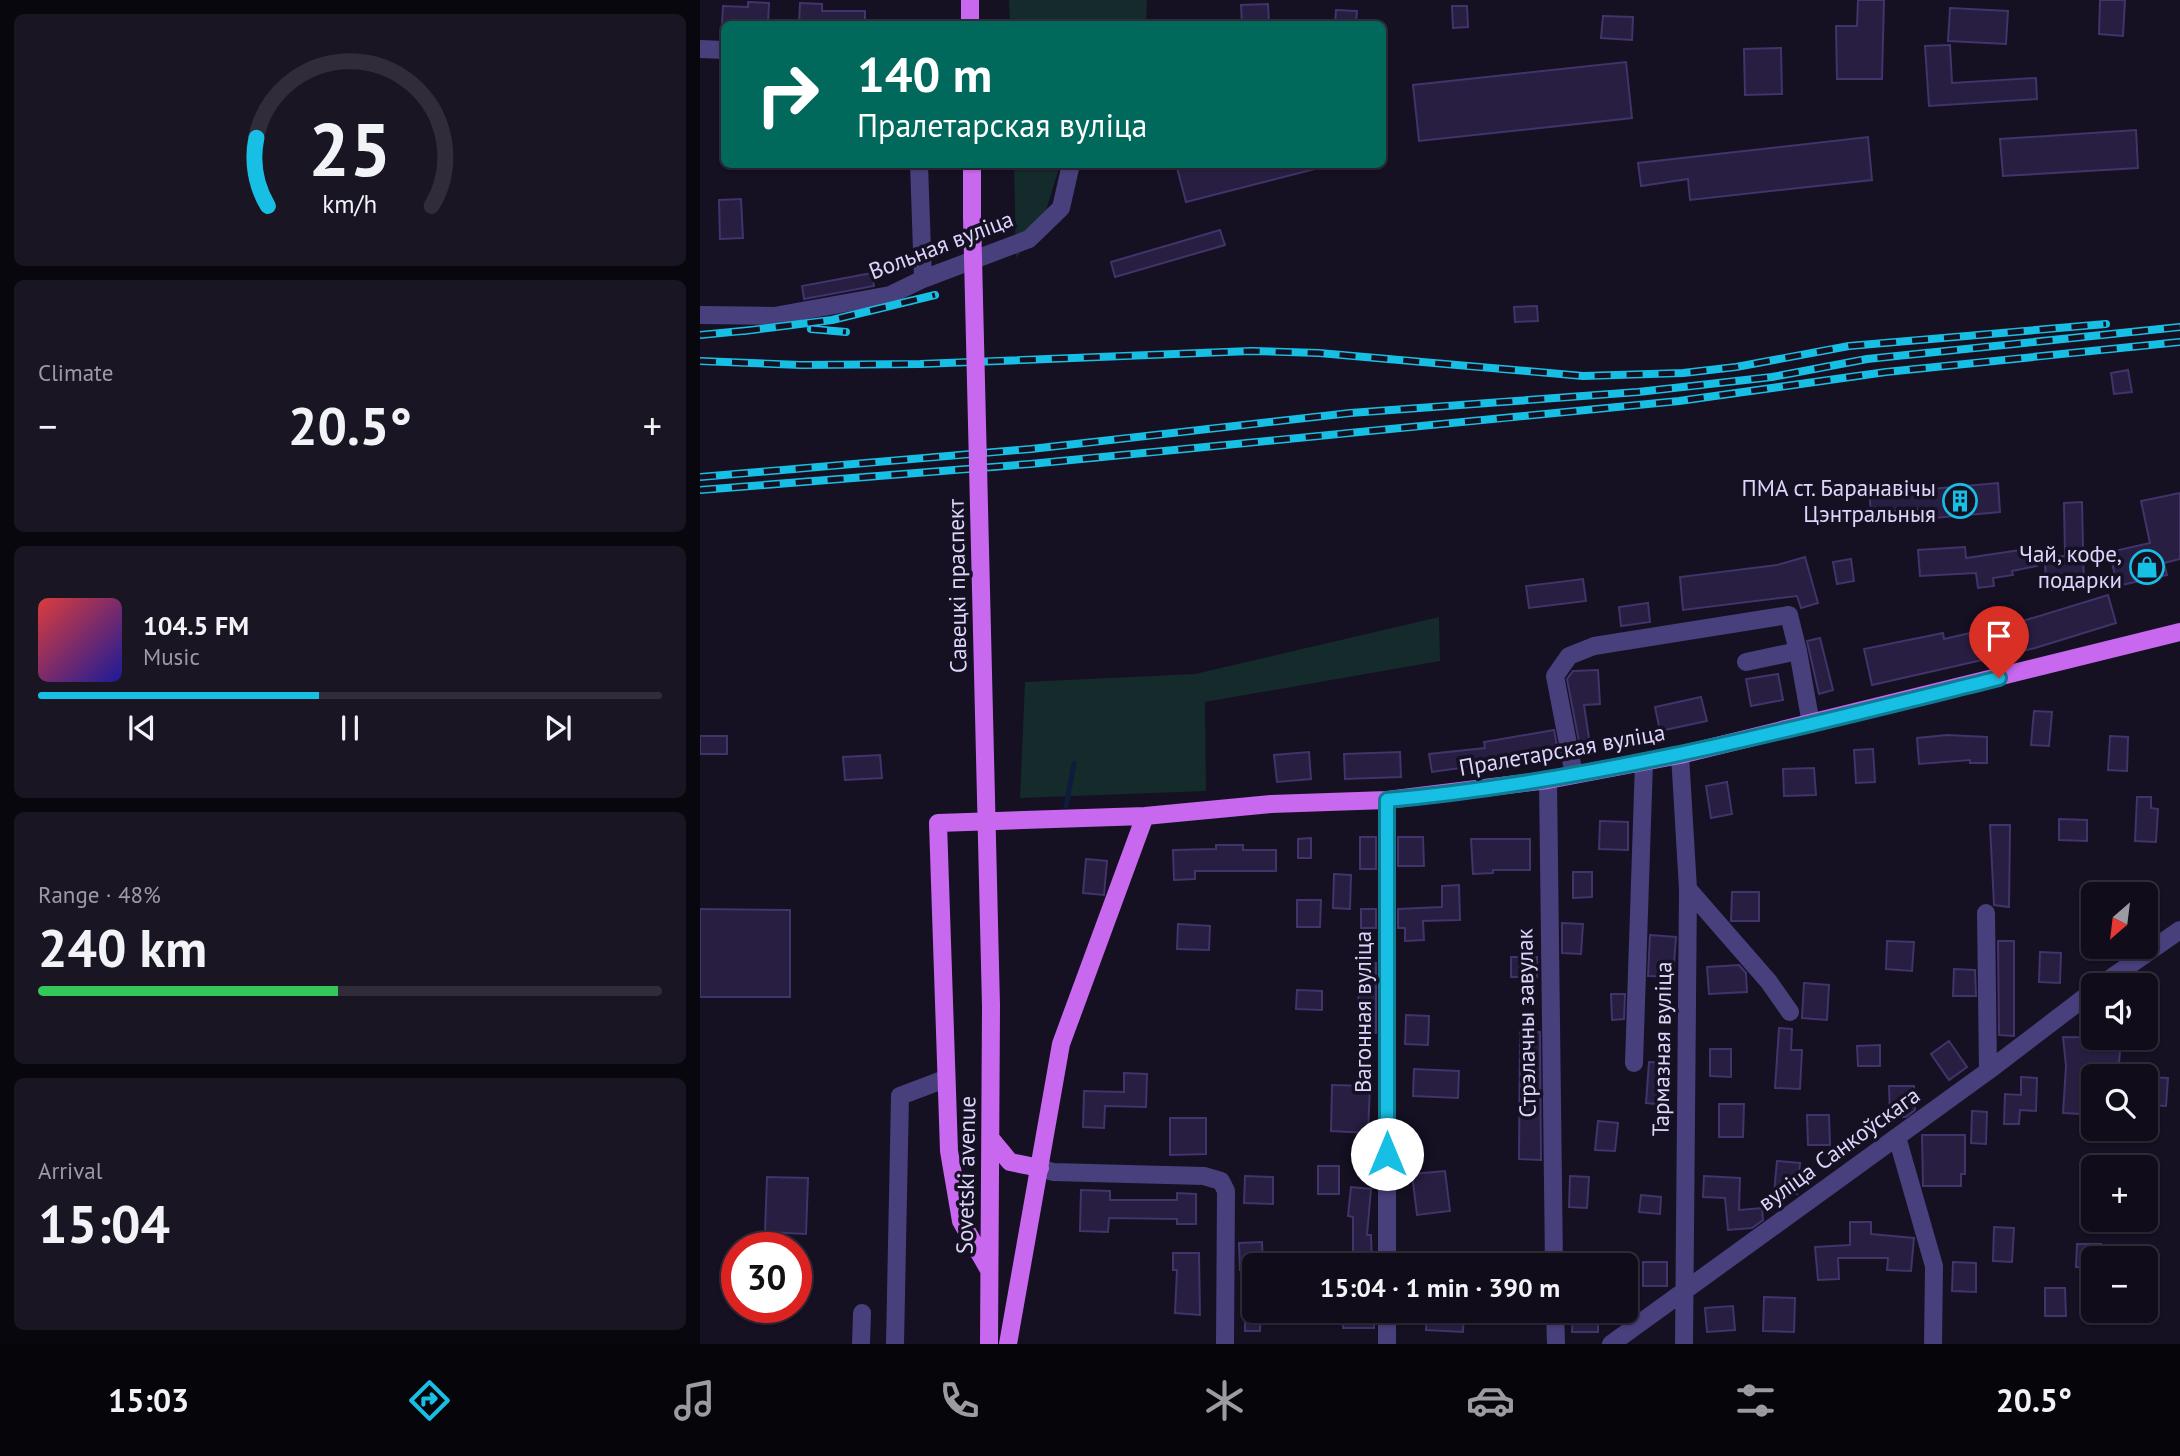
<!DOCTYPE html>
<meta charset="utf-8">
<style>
body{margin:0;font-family:"PT Sans",sans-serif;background:#191523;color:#f1f3f6;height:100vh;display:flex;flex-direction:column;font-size:26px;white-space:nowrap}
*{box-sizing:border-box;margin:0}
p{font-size:23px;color:#9c9ba2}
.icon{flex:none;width:38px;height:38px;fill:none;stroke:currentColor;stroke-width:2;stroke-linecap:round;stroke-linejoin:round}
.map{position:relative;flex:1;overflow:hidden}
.panel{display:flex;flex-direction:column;gap:14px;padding:14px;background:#09070e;width:700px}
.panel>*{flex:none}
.banner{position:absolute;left:21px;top:21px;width:665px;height:147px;border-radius:10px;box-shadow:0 2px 5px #0004,0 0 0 2px #302c39;background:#00695c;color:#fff;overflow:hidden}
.needle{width:46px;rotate:208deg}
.tools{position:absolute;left:1381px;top:882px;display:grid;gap:14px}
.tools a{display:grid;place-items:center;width:77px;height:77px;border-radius:10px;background:#100c1a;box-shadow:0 2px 5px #0004,0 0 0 2px #302c39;font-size:35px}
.speed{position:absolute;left:21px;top:1232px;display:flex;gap:14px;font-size:35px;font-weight:700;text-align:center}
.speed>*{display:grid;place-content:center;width:91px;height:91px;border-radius:50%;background:#100c1a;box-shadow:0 2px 5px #0004,0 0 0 2px #302c39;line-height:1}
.speed .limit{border:10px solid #d22;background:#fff;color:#111}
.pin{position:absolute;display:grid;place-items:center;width:60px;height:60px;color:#fff;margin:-72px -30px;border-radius:50% 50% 50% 0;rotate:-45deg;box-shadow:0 0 7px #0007}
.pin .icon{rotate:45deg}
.me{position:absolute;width:77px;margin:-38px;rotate:0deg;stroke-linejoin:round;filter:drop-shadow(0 0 5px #0008)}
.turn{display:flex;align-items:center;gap:24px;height:147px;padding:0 21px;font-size:32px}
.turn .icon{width:91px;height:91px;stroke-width:2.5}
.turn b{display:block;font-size:49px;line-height:60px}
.big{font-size:52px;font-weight:700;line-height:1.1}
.panel .tile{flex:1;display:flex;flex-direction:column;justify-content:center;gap:10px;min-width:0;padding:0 24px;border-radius:10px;background:#191523}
.panel .dial{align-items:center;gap:0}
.dial svg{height:182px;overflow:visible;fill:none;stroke:#302c39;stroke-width:7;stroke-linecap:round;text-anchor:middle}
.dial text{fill:#f1f3f6;stroke:none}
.song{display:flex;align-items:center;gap:21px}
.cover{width:84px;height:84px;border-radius:10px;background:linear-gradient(135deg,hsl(0 70% 55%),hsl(240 70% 35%))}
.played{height:7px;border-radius:4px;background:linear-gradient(90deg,#18bfe4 45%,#302c39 45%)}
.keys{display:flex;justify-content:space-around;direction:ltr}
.heat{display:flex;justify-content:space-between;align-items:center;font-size:38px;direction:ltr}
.charge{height:10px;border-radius:5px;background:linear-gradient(90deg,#34c759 48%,#302c39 0)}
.trip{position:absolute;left:542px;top:1253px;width:396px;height:70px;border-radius:10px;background:#100c1a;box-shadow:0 2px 5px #0004,0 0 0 2px #302c39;font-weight:700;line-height:70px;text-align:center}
.menu{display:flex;height:112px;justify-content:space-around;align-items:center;background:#06050a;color:#9c9ba2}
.menu .icon{width:49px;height:49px}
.menu .on{color:#18bfe4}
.menu b{font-size:32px;color:#f1f3f6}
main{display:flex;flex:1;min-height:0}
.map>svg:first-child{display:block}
.green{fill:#142a2b}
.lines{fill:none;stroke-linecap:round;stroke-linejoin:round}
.stream{stroke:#0f1c3c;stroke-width:5}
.building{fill:#281e41;stroke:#42336a;stroke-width:2}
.minor{stroke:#47407c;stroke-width:18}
.major{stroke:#c868ef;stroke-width:18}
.rail-casing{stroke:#18bfe4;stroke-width:8}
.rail{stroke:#151022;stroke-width:5;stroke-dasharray:16;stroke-linecap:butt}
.major-bridge{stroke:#c868ef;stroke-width:18}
.route-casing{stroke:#107c94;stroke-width:18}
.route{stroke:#18bfe4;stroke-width:12}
.labels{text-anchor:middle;stroke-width:7;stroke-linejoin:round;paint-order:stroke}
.street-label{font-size:23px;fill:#ddd5fb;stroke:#151022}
.poi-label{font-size:23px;fill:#ddd5fb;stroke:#151022;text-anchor:end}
</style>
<main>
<section class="panel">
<div class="tile dial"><svg viewBox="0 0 100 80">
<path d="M14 69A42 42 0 1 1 86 69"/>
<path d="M14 69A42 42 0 0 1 9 39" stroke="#18bfe4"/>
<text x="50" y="56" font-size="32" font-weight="700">25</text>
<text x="50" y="72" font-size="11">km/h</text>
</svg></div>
<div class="tile"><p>Climate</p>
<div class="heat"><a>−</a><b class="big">20.5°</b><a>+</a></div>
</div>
<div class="tile">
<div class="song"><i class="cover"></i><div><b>104.5 FM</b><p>Music</p></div></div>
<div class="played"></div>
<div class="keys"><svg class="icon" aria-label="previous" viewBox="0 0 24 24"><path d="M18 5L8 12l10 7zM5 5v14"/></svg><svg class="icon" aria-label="pause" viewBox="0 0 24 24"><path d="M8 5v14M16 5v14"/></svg><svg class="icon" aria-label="next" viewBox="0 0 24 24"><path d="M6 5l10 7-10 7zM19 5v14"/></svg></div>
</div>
<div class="tile"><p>Range · 48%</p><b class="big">240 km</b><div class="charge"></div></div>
<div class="tile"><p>Arrival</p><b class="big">15:04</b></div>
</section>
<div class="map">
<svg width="1480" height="1344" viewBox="0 0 1480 1344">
<rect width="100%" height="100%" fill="#151022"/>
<path class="green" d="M309,0H447L446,24H310Z
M314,165H360L341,227L316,258Z
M739,617L740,661L505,702L506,791L320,798L325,682L495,674Z"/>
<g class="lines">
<path class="stream" d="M366,806L374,764"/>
</g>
<path class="building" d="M1158,0H1184L1182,79H1137L1136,26H1157Z
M1400,0H1425L1423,36L1399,34Z
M48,2L69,3L68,24H22L23,6L48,7Z
M100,3L122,4V11H165V24H99Z
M568,4L569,24H542L541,5Z
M752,6H767L768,27L753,28Z
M1250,8L1308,11L1306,44L1248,41Z
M636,10L657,11L656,24H635Z
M903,16L933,17L932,40L901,38Z
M1250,45L1252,83L1336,78L1337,99L1229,106L1225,46Z
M1081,48L1082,94L1045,95L1044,49Z
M926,62L932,118L719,141L713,85Z
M1436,130L1438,168L1303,176L1300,139Z
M1168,137L1172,180L990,200L988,179L941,186L938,163Z
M476,164H615V169L486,202Z
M41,199L43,238L20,239L19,200Z
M520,230L525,245L415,277L411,262Z
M172,273L174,286L104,299L102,286Z
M837,306L838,321L815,322L814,307Z
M1428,370L1432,392L1414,394L1411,373Z
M1298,483L1300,512L1223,519L1222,509L1171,513L1169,489L1208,485V491Z
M1480,493V559L1464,563L1467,575L1417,586L1410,552L1450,543L1441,501Z
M1382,502L1384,589L1346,590L1345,557L1365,556L1364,503Z
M1265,547L1266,558L1334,548L1337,566L1312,571L1313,575L1293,578L1294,586L1278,588L1276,573L1220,576L1218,550Z
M1105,557L1118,603L1101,608L1097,596L983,610L980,577L1077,565Z
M1151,559L1154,581L1137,584L1133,562Z
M883,579L886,601L829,608L826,586Z
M1408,595L1416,623L1335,648L1172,685L1164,649L1243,633L1244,639L1326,620Z
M948,603L950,622L921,626L919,607Z
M1120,638L1133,690L1119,694L1107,641Z
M898,670L900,704L884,705L890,745L880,747L867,679L873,671Z
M1078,674L1083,700L1051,706L1046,679Z
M1001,697L1007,721L960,731L955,707Z
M1334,711L1352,712L1349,746L1331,745Z
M854,730L858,751H855V755L732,772L729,754L785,748L784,742Z
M1247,735L1287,737V763H1270V760L1219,764L1217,738Z
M0,736H27V754H0Z
M1410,736L1428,737L1427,771L1408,770Z
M1173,749L1175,782L1156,783L1154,750Z
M609,752L611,779L577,782L574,755Z
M700,752L701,777L645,779L644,754Z
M180,755L182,778L145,780L143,757Z
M1114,768L1116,795L1084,796L1083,769Z
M1027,782L1032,814L1011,818L1006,786Z
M1437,797H1451V808L1458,809L1456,842L1435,841Z
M1359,819L1387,820V841L1359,840Z
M900,821L928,822V850L899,849Z
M1290,825H1310L1309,907L1294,905Z
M660,837H676V869H660Z
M698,837H723L724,866H698Z
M611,838V858H598V839Z
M771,839H830V870H793V873L773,874Z
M516,845H543V850H576V871H495V879L474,880L473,850L516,849Z
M386,859L407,861L404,895L383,893Z
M873,872H892V897L873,898Z
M634,874L651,875L650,909L633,908Z
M759,885L760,920L723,921L724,940L705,941V928H698V909L742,907V886Z
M1032,892H1059V921H1031Z
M597,900H621L620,927H597Z
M0,909L90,910V997H0Z
M661,909H676V928H661Z
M862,923L883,924L881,954L862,953Z
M478,924L510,926L509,950L477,949Z
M950,935L976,937L973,977L948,976Z
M1187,941L1214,942L1212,971L1186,969Z
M1298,941H1314V1036L1299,1035Z
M1340,952L1361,953L1360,983L1339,982Z
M811,957H837V977H811Z
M660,963H676V1033L657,1031Z
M1039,965L1046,973L1047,992L1009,994L1007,967Z
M1254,969L1275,970L1276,996H1253Z
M1104,983L1129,985L1127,1020L1102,1018Z
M597,990L622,991V1010L596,1009Z
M911,994H925L924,1019L912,1020Z
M706,1015L729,1016L728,1045L705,1044Z
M1079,1028L1092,1029L1091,1050H1102L1100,1089L1075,1088Z
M820,1031L840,1032L841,1160L819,1159Z
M1363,1037L1421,1038L1418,1076H1383L1381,1114L1363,1113L1366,1066Z
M1249,1041L1267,1067L1249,1080L1231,1054Z
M1180,1045V1066H1158L1157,1046Z
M1010,1049H1031V1077L1010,1076Z
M949,1062L968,1063L965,1105L946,1103Z
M714,1069L759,1071L758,1098L713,1096Z
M424,1073L447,1074L446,1107L405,1106L404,1128L383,1127L384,1091L424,1092Z
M1321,1077L1337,1078L1336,1111L1320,1110L1319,1124H1304L1305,1094L1321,1095Z
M1446,1077L1468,1078L1466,1106L1446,1105Z
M632,1085L670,1086L668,1133L631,1131Z
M1189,1086H1214L1215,1110L1206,1117H1190Z
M1019,1104H1044L1043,1137H1019Z
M1272,1111L1287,1112L1286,1144L1271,1143Z
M1107,1115H1129L1130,1145H1108Z
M470,1118H506V1154L470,1155Z
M898,1121L918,1123L915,1151L895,1150Z
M1222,1135H1265V1174H1261V1186H1223Z
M1077,1161L1100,1163L1097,1194L1074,1193Z
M618,1166H639V1194H618Z
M745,1171L750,1211L717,1215L712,1174Z
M545,1176L573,1177V1204L544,1203Z
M870,1176L889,1177L887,1208L869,1207Z
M1004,1176L1040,1178L1039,1210L1062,1208L1063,1220L1052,1228L1028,1230L1025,1198L1003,1197Z
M67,1177L108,1178L106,1234L65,1232Z
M651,1187L671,1189L667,1235H671L672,1265H653V1217L648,1216Z
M381,1190L410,1191V1200H477V1193L496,1194V1224H477V1219L409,1218L408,1232L380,1231Z
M941,1195L961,1197L960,1214L939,1212Z
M1150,1222H1171V1234L1214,1238L1211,1271L1187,1270L1188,1258H1138L1139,1279L1118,1280L1115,1247L1150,1245Z
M1294,1227L1314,1228L1312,1262L1293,1261Z
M562,1242L563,1265H555V1270H540L539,1243Z
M1377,1244H1401V1258H1393V1268L1376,1267Z
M473,1253H499L500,1315L475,1313L477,1270H473Z
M943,1262H967V1286H943Z
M1253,1262L1276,1263V1292L1252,1291Z
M1345,1288H1365L1366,1316H1345Z
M1064,1297L1095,1298L1094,1332L1063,1331Z
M1033,1306L1035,1330L1007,1332L1005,1308Z
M545,1311H561L560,1331H545Z
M643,1311H674V1328H643Z
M727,1311H764L763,1332L726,1330Z
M873,1312H898V1332H872Z"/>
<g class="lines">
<path class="minor" d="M0,49L24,50
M219,164L223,279
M0,315L74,316L190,295L223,279L329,239L361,208L371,164
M1046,662L1098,651L1111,724
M980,755L988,889L984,1344
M874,775L855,676L869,656L894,646L1089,615L1098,651
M848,780L854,1265
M687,800V1265
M988,889L1069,982L1090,1012
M1286,913L1288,1071
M1401,985L1480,930
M934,1063L944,762
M1197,1137L1234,1266L1233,1344
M340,1168L353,1172L504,1176L521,1181L526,1191L525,1344
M855,1311L856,1344
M161,1344L162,1313
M195,1344L200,1096L245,1079
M687,1344V1311
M911,1344L1288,1071L1393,991"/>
<path class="major" d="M270,0V24
M272,164V216
M291,1139L310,1162L340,1168
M289,1270L261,1221L249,1151L238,823L445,816L571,804L687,800L848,780L980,755L1480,632
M289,1344L291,1006
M308,1344L361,1044L445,816"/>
<g class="rail-casing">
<path id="rail" d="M111,329L146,332
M44,331L132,320L235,295
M0,335L52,330
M0,361L101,365L220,364L551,351L619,353L883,376L983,373L1036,367L1149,346L1406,324
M0,477L331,449L650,413L938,392L1072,377L1167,359L1480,327
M0,490L330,464L979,401L1186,372L1480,342"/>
</g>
<use href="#rail" class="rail"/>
<path class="major-bridge" d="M272,216L291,1006"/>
</g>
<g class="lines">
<g class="route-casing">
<path id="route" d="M687,1154V800C895,781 1097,728 1299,678"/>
</g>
<use href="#route" class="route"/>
</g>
<defs>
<g id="building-ring" transform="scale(1.75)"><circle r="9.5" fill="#151022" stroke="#18bfe4" stroke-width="1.5"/><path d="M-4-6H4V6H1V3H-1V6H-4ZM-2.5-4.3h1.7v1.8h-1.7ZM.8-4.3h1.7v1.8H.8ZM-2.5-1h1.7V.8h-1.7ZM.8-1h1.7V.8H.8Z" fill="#18bfe4"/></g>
<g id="shop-ring" transform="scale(1.75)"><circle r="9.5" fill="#151022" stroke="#18bfe4" stroke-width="1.5"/><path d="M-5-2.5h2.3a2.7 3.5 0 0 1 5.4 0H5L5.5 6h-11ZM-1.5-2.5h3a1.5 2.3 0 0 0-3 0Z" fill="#18bfe4"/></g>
</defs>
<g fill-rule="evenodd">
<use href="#building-ring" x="1260" y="501"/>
<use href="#shop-ring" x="1447" y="567"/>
</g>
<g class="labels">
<g class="street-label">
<text transform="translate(241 245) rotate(-21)" y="8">Вольная вуліца</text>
<text transform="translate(257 586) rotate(-91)" y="8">Савецкі праспект</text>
<text transform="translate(862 750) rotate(-10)" y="8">Пралетарская вуліца</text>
<text transform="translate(663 1012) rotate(-90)" y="8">Вагонная вуліца</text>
<text transform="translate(826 1023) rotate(-91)" y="8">Стрэлачны завулак</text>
<text transform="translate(962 1049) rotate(-89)" y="8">Тармазная вуліца</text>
<text transform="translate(1139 1149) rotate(-36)" y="8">вуліца Санкоўскага</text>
<text transform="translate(266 1175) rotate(-89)" y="8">Sovetski avenue</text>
</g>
<g class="poi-label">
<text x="1236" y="496">ПМА ст. Баранавічы<tspan x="1236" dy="26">Цэнтральныя</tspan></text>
<text x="1422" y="562">Чай, кофе,<tspan x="1422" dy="26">подарки</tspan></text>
</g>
</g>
</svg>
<div class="tools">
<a><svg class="needle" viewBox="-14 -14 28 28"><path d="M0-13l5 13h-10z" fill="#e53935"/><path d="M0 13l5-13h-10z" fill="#9c9ba2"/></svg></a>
<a><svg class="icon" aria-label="sound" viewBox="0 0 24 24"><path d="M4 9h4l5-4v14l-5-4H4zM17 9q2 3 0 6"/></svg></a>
<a><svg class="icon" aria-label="search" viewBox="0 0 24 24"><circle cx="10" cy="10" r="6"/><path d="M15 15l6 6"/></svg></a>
<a>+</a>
<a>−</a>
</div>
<div class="speed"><div class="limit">30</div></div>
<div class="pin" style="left:1299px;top:678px;background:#d93025"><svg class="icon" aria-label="arrive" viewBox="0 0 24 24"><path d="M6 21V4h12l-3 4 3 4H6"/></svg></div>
<svg class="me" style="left:687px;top:1154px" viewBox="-20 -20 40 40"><circle r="19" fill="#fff"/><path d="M0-13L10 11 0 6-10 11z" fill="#18bfe4"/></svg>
<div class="trip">15:04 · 1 min · 390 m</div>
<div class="banner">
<div class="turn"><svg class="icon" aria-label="right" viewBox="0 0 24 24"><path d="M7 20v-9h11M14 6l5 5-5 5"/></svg><div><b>140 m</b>Пралетарская вуліца</div></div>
</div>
</div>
</main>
<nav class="menu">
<b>15:03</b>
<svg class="icon on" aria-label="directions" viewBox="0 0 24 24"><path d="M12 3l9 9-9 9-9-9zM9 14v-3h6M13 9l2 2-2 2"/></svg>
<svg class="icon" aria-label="music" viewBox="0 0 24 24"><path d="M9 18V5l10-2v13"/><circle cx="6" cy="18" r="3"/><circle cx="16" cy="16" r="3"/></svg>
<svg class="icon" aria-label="phone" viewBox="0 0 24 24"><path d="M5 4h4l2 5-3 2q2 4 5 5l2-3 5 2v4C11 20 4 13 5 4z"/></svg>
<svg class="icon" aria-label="climate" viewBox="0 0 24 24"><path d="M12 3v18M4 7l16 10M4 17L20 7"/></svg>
<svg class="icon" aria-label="car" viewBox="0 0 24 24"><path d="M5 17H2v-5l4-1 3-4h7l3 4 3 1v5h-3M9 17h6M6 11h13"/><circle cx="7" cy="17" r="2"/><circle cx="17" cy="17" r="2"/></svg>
<svg class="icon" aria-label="filters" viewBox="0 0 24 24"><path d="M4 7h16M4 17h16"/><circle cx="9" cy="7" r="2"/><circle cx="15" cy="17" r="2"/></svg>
<b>20.5°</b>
</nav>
